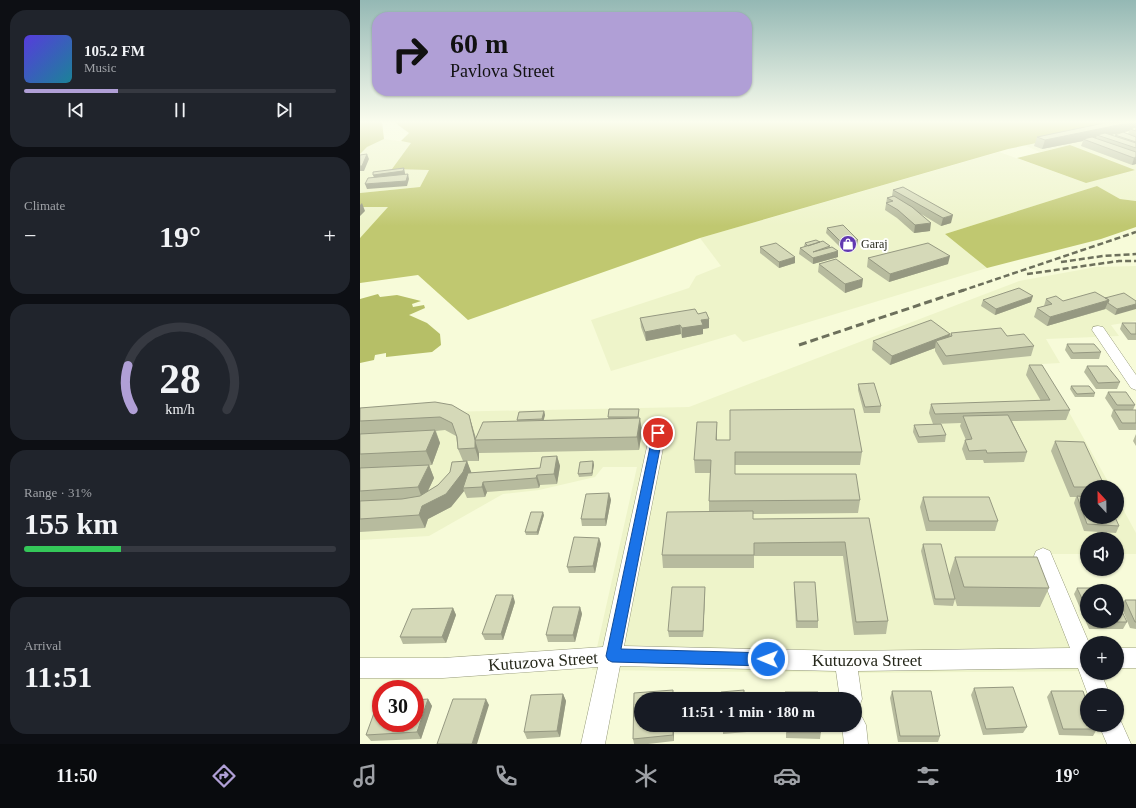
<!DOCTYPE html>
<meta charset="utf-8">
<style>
body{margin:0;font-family:Georgia,serif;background:#20242c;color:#f1f3f6;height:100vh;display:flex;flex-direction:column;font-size:15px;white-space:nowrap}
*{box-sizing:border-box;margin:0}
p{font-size:13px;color:#9ea1a6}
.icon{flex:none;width:22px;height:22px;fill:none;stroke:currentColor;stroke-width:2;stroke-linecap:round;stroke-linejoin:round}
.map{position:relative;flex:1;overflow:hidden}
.panel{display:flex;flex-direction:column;gap:10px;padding:10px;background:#0d0f14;width:360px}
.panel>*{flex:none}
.banner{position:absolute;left:12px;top:12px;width:380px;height:84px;border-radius:16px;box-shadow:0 1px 3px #0004;background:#b09fd6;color:#111;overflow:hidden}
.needle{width:26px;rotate:338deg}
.controls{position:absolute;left:720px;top:480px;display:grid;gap:8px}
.controls a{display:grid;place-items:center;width:44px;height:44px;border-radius:50%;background:#171b24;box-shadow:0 1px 3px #0004;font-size:20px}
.speed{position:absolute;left:12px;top:680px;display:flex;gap:8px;font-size:20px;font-weight:700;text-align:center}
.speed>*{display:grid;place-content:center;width:52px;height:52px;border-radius:50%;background:#171b24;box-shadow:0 1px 3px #0004;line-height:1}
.speed .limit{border:6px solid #d22;background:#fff;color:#111}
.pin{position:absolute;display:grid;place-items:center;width:34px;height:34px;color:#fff;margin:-17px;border:2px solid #fff;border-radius:50%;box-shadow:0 1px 4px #0007}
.me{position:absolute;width:44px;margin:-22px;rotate:271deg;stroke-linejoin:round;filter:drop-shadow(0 0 3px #0008)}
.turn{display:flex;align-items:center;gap:14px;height:84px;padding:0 12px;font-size:18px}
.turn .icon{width:52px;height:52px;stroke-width:2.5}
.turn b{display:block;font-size:28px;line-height:34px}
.big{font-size:30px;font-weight:700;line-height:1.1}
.panel .tile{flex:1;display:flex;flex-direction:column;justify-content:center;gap:6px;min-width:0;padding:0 14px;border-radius:16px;background:#20242c}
.panel .dial{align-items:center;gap:0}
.dial svg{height:104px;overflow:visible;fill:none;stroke:#363941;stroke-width:7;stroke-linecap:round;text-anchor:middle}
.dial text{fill:#f1f3f6;stroke:none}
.song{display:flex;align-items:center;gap:12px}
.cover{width:48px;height:48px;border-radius:6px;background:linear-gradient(135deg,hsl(250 70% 55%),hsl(190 70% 35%))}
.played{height:4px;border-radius:2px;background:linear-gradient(90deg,#b09fd6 30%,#363941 30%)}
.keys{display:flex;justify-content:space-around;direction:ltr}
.heat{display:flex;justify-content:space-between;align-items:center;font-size:22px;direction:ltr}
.charge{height:6px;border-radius:3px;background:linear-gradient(90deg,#34c759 31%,#363941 0)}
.trip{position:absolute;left:274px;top:692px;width:228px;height:40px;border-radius:20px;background:#171b24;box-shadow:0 1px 3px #0004;font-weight:700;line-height:40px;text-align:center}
.dock{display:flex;height:64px;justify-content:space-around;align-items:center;background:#090b0e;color:#9ea1a6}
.dock .icon{width:28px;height:28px}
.dock .current{color:#b09fd6}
.dock b{font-size:18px;color:#f1f3f6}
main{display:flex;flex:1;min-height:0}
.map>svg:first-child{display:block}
.built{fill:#eef4ca}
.forest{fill:#c0c870}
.water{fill:#b6bf67}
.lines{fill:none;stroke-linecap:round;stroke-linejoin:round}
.minor-casing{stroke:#969a7a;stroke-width:1}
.minor{fill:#fff;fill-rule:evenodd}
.rail-far1{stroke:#6d705c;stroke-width:2.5;stroke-dasharray:6 3;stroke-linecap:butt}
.rail{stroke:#6d705c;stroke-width:3;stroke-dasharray:8 4;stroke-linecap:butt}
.wall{fill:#b7bb9e;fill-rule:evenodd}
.shaded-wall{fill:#959881}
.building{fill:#d5d9b8;stroke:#959881}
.route{fill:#1a73e8;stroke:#114b97}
.labels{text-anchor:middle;stroke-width:4;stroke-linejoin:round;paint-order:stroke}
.far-poi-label{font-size:12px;fill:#26281b;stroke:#fff;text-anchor:start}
.near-street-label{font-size:17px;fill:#26281b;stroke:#fff}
</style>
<main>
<section class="panel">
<div class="tile">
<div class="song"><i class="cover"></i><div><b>105.2 FM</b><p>Music</p></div></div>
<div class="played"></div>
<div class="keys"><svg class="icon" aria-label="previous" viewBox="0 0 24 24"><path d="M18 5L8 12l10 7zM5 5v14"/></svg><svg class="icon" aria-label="pause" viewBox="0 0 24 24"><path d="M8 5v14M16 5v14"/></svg><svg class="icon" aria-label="next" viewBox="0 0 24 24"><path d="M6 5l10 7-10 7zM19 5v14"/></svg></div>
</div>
<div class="tile"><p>Climate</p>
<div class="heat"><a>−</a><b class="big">19°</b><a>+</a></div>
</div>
<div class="tile dial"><svg viewBox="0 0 100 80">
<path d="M14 69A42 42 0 1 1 86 69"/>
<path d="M14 69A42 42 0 0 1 10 35" stroke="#b09fd6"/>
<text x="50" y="56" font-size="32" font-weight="700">28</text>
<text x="50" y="72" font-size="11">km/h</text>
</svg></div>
<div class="tile"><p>Range · 31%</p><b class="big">155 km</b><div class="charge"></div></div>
<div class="tile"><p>Arrival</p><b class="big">11:51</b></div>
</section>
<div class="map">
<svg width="776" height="744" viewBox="0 0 776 744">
<rect width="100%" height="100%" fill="#f7fbd9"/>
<path class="built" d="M776,122V201L760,199L737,186L585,234L627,268L383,342L375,334L251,371L231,320L329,288L336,276L361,266L340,238L639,152L726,183L710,145L680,152L664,145Z
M24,139L52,143L32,169L69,170L60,187L0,193V154L7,147Z
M0,207H29L0,238Z
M776,266V321L751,325L759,336L686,339L700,363L682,364L751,487H727V517H757V498L776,533V554H757V539H727V554H689L727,671L505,673L232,670L277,467H243L235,477L179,490L143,494L69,536L0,540V417L82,412L329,407L659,281L736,267Z"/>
<path class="forest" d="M0,122H22L24,139L7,147L0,154Z
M34,122H776L648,149L340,238L108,320L58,275L0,283V238L28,207H0V193L60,187L69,170L32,169L51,143L41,141L49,133Z
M710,145L775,170L726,183L657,158Z
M737,186L760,199L776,201V227L741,239L627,268L585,234Z"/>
<path class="water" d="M18,294L20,297L37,295L61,301L52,304L53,307L64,305L65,308L49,315L67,323L80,334L81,345L72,352L26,357V353L15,355L14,360L0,363V299Z"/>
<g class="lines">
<g class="minor-casing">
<path id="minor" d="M738,326L743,327L776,375V390L771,388L732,330L733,327Z
M298,428L304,429L306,433L264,646L486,651L710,648L674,556L676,551L683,548L690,551L692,556L729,643H727V673H741L750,695H728L718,668L498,671L502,699L499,707L495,709V699H480L476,671L260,666L245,744H221L238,667L83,678H0V658H83L243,647L290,433L292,429Z
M757,648H776V668H757Z
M495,714L502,717L506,725L508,744H484L482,725H495Z
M757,716L759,717L771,744H747L739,725H757Z"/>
</g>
<use href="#minor" class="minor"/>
<path class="rail-far1" d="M701,262L743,256L776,254
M667,274L759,261H776
M601,291L776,232"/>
<path class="rail" d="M439,345L604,290"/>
</g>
<path class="wall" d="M776,122V164L772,165L721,146L723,141L682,149L674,146L677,137ZM769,131L768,134L755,135V136L751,135Z
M543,187L591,223L581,226L561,214L570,231L554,233L537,218L525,210L527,198L532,196L533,190Z
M467,228L497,245L481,248L466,233Z
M460,242L478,251V257L453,264L439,254L440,248L445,247L444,246L445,243Z
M400,247L435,263L419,268L400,253Z
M508,258L588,264L529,282L507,267Z
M459,264L502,287L485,293L458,272Z
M745,298L776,301L755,315L746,309L687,326L674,317L677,308L684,306L686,299L703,301Z
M623,300L671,302L635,315L621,306Z
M338,314L349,328L343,329V334L322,338L321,334L286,341L281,327L280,318Z
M762,323H776V340H768L760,329Z
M591,333L647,336L674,346L671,356L583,365L575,351V348L530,365L512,350L513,341L590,334L589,337Z
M707,344L741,352L739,359H711L705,350Z
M669,365L710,410L706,420L652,421L667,452L664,462L624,463L623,460H606L602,449L605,440H606L600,426L601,423L573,424L569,413L571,404L681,401L666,375Z
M727,366L760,382L757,389H736L724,372Z
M498,384L521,406L520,413H504L498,390Z
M711,386L735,393L734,397H715L710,389Z
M748,392L775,405L773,410H776V430H759L751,416L753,410L745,398Z
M0,408L109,415L116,438L157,421V420L184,411L185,415L183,420L248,419V417L279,409V418L282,431L279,450L119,453V461H107L111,473L180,468L197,456L200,466L197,484L180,485L179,488L127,492L125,497L107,498L104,491L91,507L68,519L65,528L0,532V468L69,465L74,478L68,491L78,485L103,461L98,449L96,436L85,430L76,431L80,443L72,465L0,468Z
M357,422V440L502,452L500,465H375V474L500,500L498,513L393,514V519L509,518L528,621L526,634L494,635L483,556H394V568H303L302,555L349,511V501L350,473H335L334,460Z
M554,425L586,435L585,442L558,443L553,432Z
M776,434V446L773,441Z
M695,441L727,487V517L759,526L756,533L724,531L714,503L716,497H710L691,451Z
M233,461L234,465L232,476L219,477L218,474Z
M249,493L251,500L246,526H222L221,519Z
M563,497L638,521L635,531H566L560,507Z
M184,515L178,535H166L165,532Z
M239,538L241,544L235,573H209L207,567Z
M563,544L589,576L595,557L689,588L680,607L597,606L595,599L593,606L574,605L561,551Z
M434,582L458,621V628H436L434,589Z
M345,587V594L343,637H309L308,631Z
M717,588L727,591V621H757L767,622L763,629H729L714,594Z
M765,600H776V629L770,628L761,606Z
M155,602L143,640H125L122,634Z
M220,607L222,614L215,642H188L186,635Z
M93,608L96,615L86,643L43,644L40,637Z
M614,688L667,727L663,733L623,735L611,695Z
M313,690V696L314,741L288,744H274L273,739Z
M532,691L580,736L578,742H538L530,698Z
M691,691L737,729L733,736L699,735L687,697Z
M203,694L206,701L200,737L167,739L164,732Z
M68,699L72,706L61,739L11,741L6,735Z
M363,725H387V732L363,734Z
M426,725H460L461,732L460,739L426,738Z"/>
<path class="shaded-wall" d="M773,122H776V129H770L769,131L742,137L737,135L736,138L725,140L723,139V141L682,149L685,140Z
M7,154L9,159L4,171H0V166Z
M776,157V164L772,165L774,158Z
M44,168L45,173V176L15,180L13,175Z
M48,174L49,179L47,186L7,189L5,184Z
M2,203L5,211L0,216V205Z
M593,215L591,223L581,226L583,218Z
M571,223L570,231L554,233L555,225Z
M498,240L497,245L481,248L482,243Z
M478,251V257L453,264V258Z
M590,256L588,264L529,282L530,274Z
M435,257V263L419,268V262Z
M503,279L502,287L485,293V284Z
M673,296L671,302L635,315L636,309Z
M749,300L745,309L687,326L690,317Z
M776,304V309L755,315L757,309Z
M349,319V328L343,329V334L322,338V328L341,320Z
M320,325L321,334L286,341L285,332Z
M590,334L588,343L576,341L575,348L530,365L532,356Z
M184,411L185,415L183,423L182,419Z
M109,415L116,440H115L119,453V461L115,448Z
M280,418L282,431L279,450L277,437Z
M357,422V435L356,453V440Z
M75,430L80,443L72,465L66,451Z
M197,456L200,466L197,484L194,474Z
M107,461L112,474L103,488L104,491L91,507L68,519L65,528L59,515L62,506Z
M233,461L234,465L232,476V473Z
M69,465L74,478L63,501L58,487Z
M177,475L180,485L179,488L176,478Z
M123,482L127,492L125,497L122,487Z
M249,493L251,500L246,526L245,519Z
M183,512L184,515L178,535L177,532Z
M239,538L241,544L235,573L233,566Z
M345,587V594L343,637V631Z
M153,595L155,602L143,640L141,634Z
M220,607L222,614L215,642L213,635Z
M93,608L96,615L86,643L82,637Z
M203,694L206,701L200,737L197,731Z
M68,699L72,706L61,739L57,732Z
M126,699L129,705L117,744H112Z
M313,725H314V741L313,735Z"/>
<path class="building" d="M749,122H773L685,140L677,137Z
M776,127V131L770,129Z
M763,132L776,137V142L755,135Z
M745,133L776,143V148L737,135Z
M732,137L776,152V157L774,158L723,139Z
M7,154L2,166H0V155Z
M44,168L43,171L13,175V172Z
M48,174L46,181L5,184L8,178Z
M543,187L593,215L583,218L533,190Z
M534,196L552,207L571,223L555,225L538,210L526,203L533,201L527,198Z
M483,225L498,240L482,243L467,228Z
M456,240L460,242L448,246L445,243Z
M463,241L470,246L453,252L472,247L478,251L453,258L440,248Z
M416,243L435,257L419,262L400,247Z
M568,243L590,256L530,274L508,258Z
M476,259L503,279L485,284L459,264Z
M659,288L673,296L636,309L623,300Z
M735,292L749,300L690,317L677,308L692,304L686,299L696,296L703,301Z
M764,293L776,301V304L757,309L748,303L749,300L745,298Z
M335,309L338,314L346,312L349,319L341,320L343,325L322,328L320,325L285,332L280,318Z
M571,320L590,334L532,356L513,341Z
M762,323H776V334H771Z
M641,328L647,336L664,334L674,346L586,356L576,341L592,336L591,333Z
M707,344H734L741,352L713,353Z
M669,365H682L710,410L575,414L571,404L690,400Z
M727,366H747L760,382L738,383Z
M514,383L521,406L505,407L498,384Z
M711,386H729L735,393L717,394Z
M748,392H766L775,405H757Z
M75,402L92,405L109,415L115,440V448L98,449L97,437L92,423L80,417L0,421V408Z
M249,409H279L278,417H248Z
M494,409L502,452H375V474H496L500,500L349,501L351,460H334L337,422H357L356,440H370V410Z
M754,410H776V423H762Z
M184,411L182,419L157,420L159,412Z
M648,415L667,452L627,453L626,450L609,451L605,440L612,439L603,416Z
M280,418L277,437L115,440L123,422Z
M581,424L586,435L559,437L554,425Z
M75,430L66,451L0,454V434Z
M695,441L724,442L745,487H714Z
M197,456L194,474L177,475L176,478L123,482L122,487L103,488L108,473L180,468L182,457Z
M107,461L103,472L86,494L62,506L59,515L0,519V501L42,499L60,496L78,485L90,472L92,462Z
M233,461L232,473L218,474L220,462Z
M69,465L58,487L0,491V468Z
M249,493L245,519H221L226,494Z
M717,496L727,497V517H755L759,526L727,524Z
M563,497H629L638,521H569Z
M393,511V519L509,518L528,621L496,622L485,542L394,543V555H302L307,512Z
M171,512H183L177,532H165Z
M214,537L239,538L233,566L207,567Z
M563,544H581L595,599H575Z
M595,557H677L689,588L604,587Z
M434,582H455L458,621H437Z
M312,587H345L343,631H308Z
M717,588H750L752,591H727V609Z
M136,595H153L141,634H122Z
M765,600H776V622H775Z
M757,601L767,622H733L732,621H757Z
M193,607H220L213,635H186Z
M93,608L82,637H40L52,609Z
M653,687L667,727L626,729L614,688Z
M313,690V699H281V725H313V735L273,739L274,693Z
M384,690V699H361V692Z
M532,691H571L580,736H540Z
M691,691H723L727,703V725H735L737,729H703Z
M425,692H458L459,699H425Z
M203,694L197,731L164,732L171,695Z
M68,699L57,732L6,735L18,702H21V723H55V700Z
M93,699H126L112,744H77Z
M363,725H387V726L363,728Z
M426,725H460L461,732H427Z"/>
<linearGradient id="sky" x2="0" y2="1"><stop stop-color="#94b8b4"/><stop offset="0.54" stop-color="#fbfdee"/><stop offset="1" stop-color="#fbfdee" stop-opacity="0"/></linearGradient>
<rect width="776" height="226" fill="url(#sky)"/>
<path class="route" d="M298,429L303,433L261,649L408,653L413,655L415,659L413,664L408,666L252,662L248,660L246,656L293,433Z"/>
<defs>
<g id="shop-disc" transform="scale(0.9)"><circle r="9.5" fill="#6138b0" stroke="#fff"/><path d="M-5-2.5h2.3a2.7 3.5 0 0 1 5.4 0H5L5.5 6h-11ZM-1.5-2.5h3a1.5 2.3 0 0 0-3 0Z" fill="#fff"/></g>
</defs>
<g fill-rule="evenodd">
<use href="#shop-disc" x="488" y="244"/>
</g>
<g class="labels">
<g class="far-poi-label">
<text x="501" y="248">Garaj</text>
</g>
<g class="near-street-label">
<text x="507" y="666">Kutuzova Street</text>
<text transform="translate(183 661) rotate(-4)" y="6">Kutuzova Street</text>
</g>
</g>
</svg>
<div class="controls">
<a><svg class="needle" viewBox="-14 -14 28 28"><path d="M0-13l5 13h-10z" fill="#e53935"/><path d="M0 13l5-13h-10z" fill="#9ea1a6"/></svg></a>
<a><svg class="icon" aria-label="sound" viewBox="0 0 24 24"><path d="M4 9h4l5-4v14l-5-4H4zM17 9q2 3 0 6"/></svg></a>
<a><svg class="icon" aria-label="search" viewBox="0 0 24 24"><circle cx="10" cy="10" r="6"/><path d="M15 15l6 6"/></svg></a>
<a>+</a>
<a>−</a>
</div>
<div class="speed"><div class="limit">30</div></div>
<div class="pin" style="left:298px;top:433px;background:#d93025"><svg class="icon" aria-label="arrive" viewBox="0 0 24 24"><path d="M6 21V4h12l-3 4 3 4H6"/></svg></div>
<svg class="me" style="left:408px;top:659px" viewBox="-20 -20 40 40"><circle r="17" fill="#1a73e8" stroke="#fff" stroke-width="3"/><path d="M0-11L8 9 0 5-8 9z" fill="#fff"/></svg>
<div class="trip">11:51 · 1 min · 180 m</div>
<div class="banner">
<div class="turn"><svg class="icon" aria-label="right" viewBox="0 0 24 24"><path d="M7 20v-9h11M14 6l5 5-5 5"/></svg><div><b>60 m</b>Pavlova Street</div></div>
</div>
</div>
</main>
<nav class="dock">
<b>11:50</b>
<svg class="icon current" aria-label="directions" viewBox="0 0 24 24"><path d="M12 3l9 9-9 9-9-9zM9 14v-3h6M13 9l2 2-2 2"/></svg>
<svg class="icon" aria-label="music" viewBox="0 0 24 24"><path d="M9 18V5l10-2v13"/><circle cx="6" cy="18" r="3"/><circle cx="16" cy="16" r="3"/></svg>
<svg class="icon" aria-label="phone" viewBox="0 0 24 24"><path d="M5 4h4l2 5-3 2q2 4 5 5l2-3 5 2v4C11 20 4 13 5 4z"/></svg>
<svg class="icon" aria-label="climate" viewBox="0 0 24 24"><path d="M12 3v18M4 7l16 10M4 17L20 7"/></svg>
<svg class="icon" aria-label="car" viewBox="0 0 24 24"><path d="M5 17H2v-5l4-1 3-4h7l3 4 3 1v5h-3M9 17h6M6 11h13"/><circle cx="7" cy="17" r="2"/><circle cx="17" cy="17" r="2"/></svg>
<svg class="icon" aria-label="filters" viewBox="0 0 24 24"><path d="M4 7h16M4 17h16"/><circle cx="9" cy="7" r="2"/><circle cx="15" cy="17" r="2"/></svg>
<b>19°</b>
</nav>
